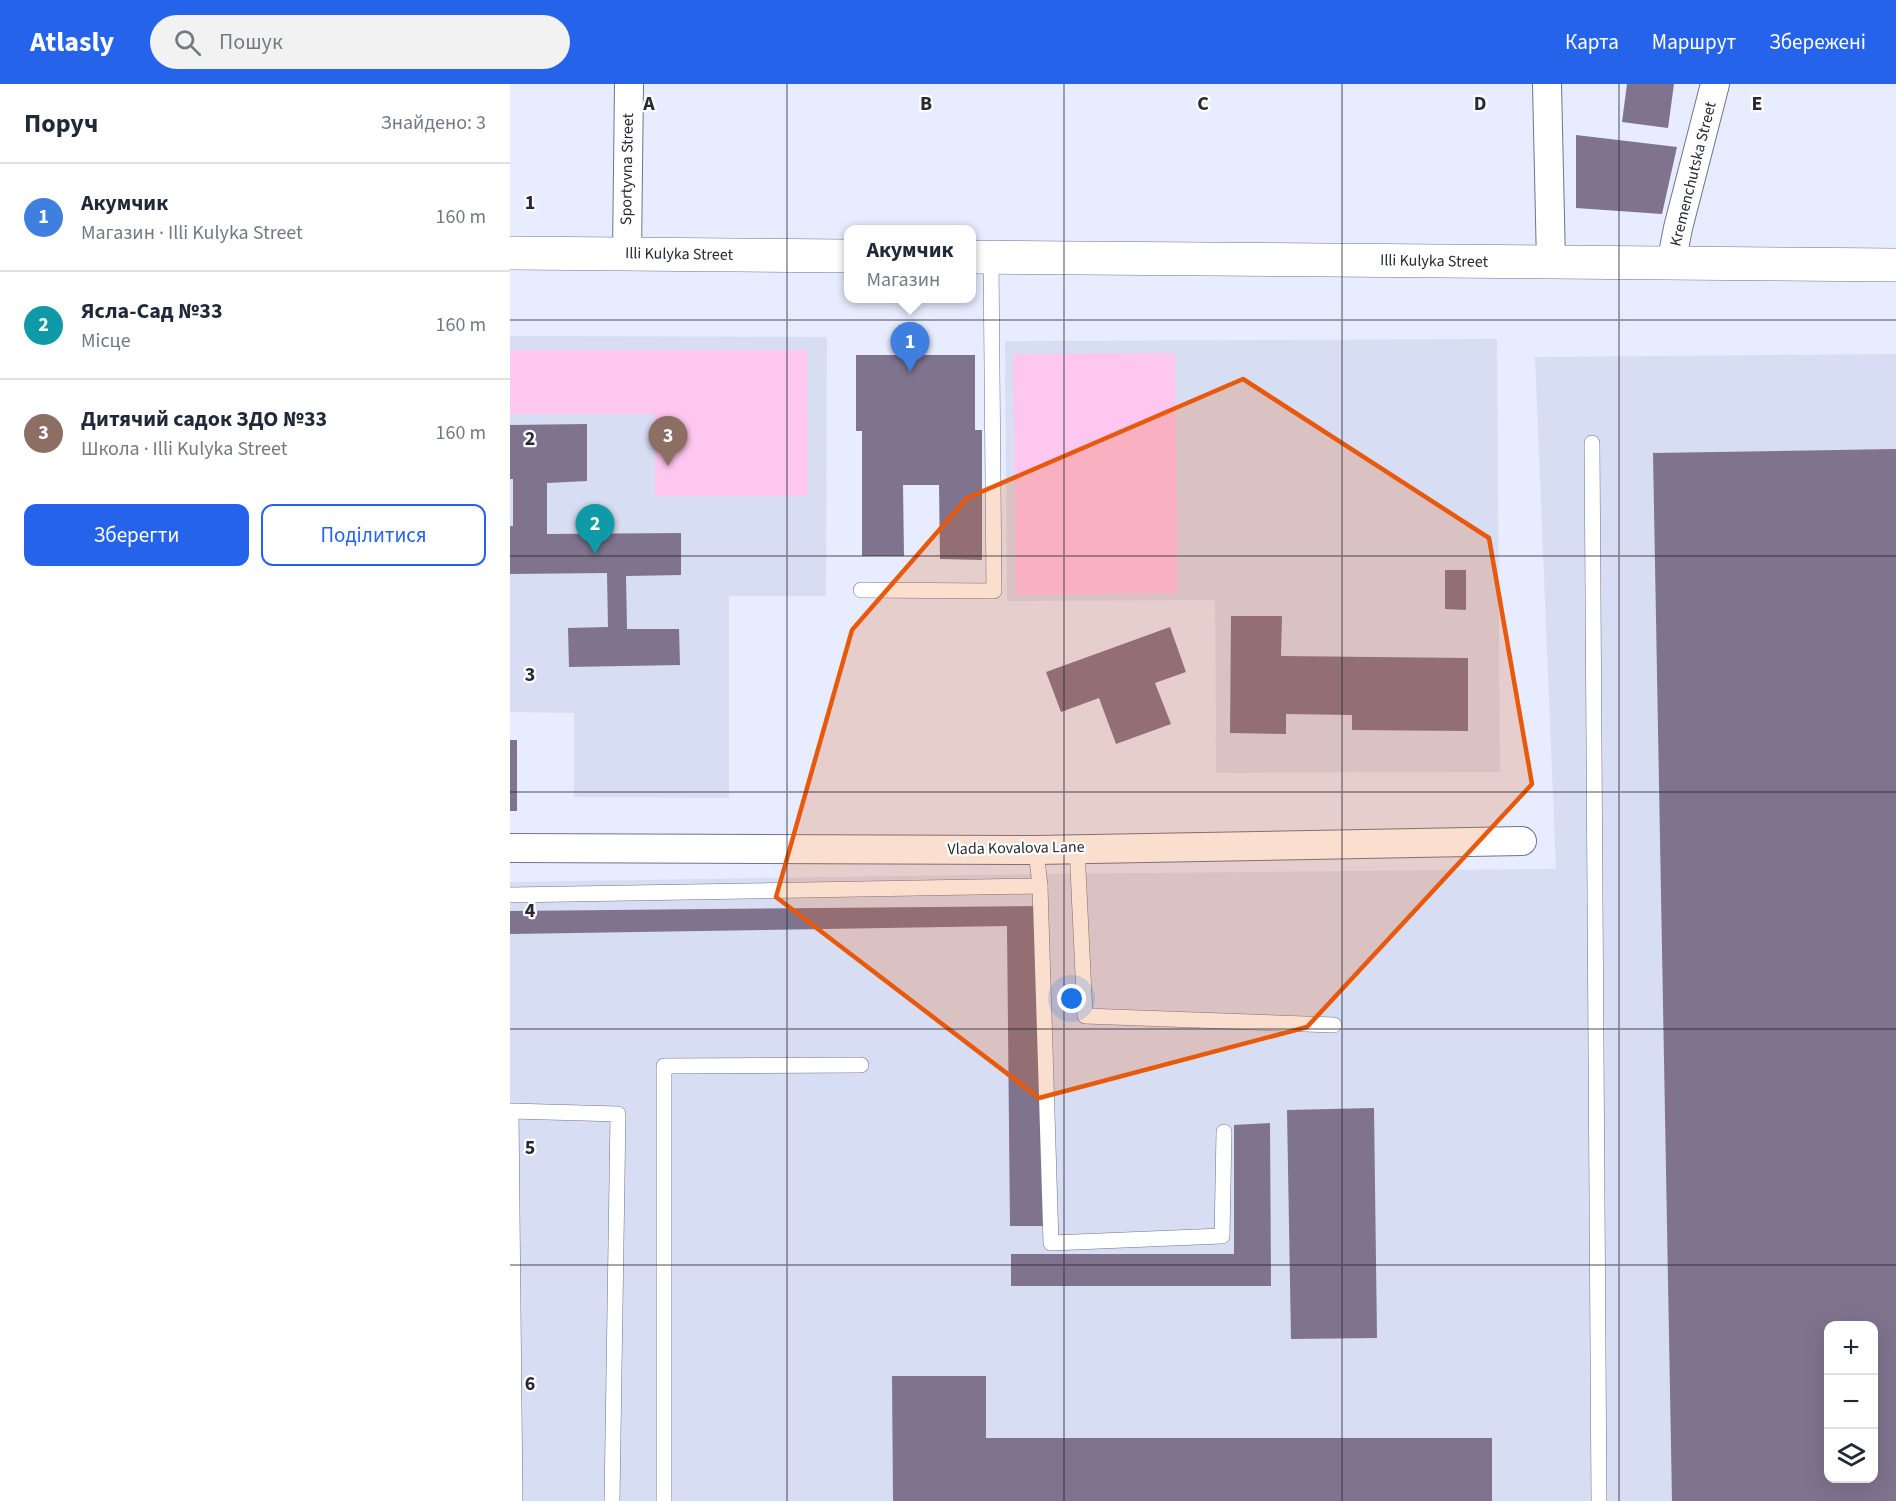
<!DOCTYPE html>
<html lang="uk">
<meta charset="utf-8">
<style>
body{margin:0;font-family:"Source Sans 3",sans-serif;background:#f2f2f3;color:#1f2937}
.controls{position:absolute;right:18px;bottom:18px;display:grid;overflow:hidden;border-radius:12px;box-shadow:0 6px 24px #0002}
.controls button{width:54px;height:54px;display:grid;place-items:center;padding:0;border:0;border-bottom:2px solid #e0e1e3;background:#fff;color:#1f2937;font:30px sans-serif}
.you{position:absolute;left:562px;top:915px;width:21px;height:21px;margin:-15px;border:4px solid #fff;border-radius:50%;background:#1a73e8;box-shadow:0 0 0 9px #1a73e833}
.badge{display:grid;place-items:center;width:39px;height:39px;border-radius:50%;background:#2563eb;color:#fff;font-size:20px;font-weight:700}
.pin{position:absolute;translate:-50% -50px;filter:drop-shadow(0 2px 3px #0008)}
.pin::after{content:'';position:absolute;top:32px;width:21px;height:18px;background:inherit;clip-path:polygon(0 0,100% 0,50% 100%)}
.popup{position:absolute;left:334px;top:141px;width:132px;height:78px;box-sizing:border-box;display:grid;place-content:center;border-radius:12px;background:#fff;filter:drop-shadow(0 2px 4px #0005);font-size:20px;white-space:nowrap;color:#747a83}
.popup b{font-size:22px;color:#1f2937}
.popup::after{content:'';position:absolute;left:50%;top:100%;margin-left:-12px;border:12px solid transparent;border-top-color:#fff}
.list{margin:0;padding:0;list-style:none}
h2{display:flex;justify-content:space-between;align-items:center;height:78px;margin:0;padding:0 24px;font-size:26px}
h2 small{font-size:20px;font-weight:400;color:#747a83}
.list li{display:grid;grid-template-columns:39px 1fr auto;gap:18px;align-items:center;box-sizing:border-box;height:108px;padding:0 24px;border-top:2px solid #e0e1e3}
.list b{display:block;font-size:22px;white-space:nowrap}
.list p{margin:0;font-size:20px;white-space:nowrap;color:#747a83}
.list em{font-size:20px;font-style:normal;color:#747a83}
.actions{display:flex;gap:12px;padding:18px 24px}
.actions a{flex:1;padding:14px 0;border:2px solid #2563eb;border-radius:12px;text-align:center;font-size:21px;color:#2563eb}
.actions .main{background:#2563eb;color:#fff}
.icon{flex:none;width:33px;height:33px;fill:none;stroke:currentColor;stroke-width:2;stroke-linecap:round;stroke-linejoin:round}
.map{position:relative;flex:none;width:1386px;height:1417px;overflow:hidden}
header{display:flex;align-items:center;gap:36px;box-sizing:border-box;height:84px;padding:0 30px;background:#2563eb;color:#fff}
header strong{font-size:28px}
nav{display:flex;gap:33px;margin-inline-start:auto;font-size:21px}
.search{width:420px;height:54px;background:#f2f2f3;display:flex;align-items:center;gap:15px;box-sizing:border-box;padding:0 21px;border-radius:33px;color:#747a83;font-size:22px}
main{display:flex}
aside{flex:1;background:#fff}
.map>svg:first-child{display:block}
</style>
<header>
<strong>Atlasly</strong>
<div class="search"><svg class="icon" aria-label="search" viewBox="0 0 24 24"><circle cx="10" cy="10" r="6"/><path d="M15 15l6 6"/></svg>Пошук</div>
<nav><a>Карта</a><a>Маршрут</a><a>Збережені</a></nav>
</header>
<main>
<aside>
<h2>Поруч<small>Знайдено: 3</small></h2>
<ul class="list">
<li><span class="badge" style="background:#3f7fe0">1</span><div><b>Акумчик</b><p>Магазин · Illi Kulyka Street</p></div><em>160 m</em></li>
<li><span class="badge" style="background:#0f9aa8">2</span><div><b>Ясла-Сад №33</b><p>Місце</p></div><em>160 m</em></li>
<li><span class="badge" style="background:#8d6e63">3</span><div><b>Дитячий садок ЗДО №33</b><p>Школа · Illi Kulyka Street</p></div><em>160 m</em></li>
</ul>
<div class="actions"><a class="main">Зберегти</a><a>Поділитися</a></div>
</aside>
<div class="map">
<svg width="1386" height="1417" viewBox="0 0 1386 1417">
<rect width="100%" height="100%" fill="#e7ecfe"/>
<!-- built -->
<g fill="#d7ddf2" fill-rule="evenodd">
<polygon points="0,252 317,253 316,512 219,512 219,714 64,713 64,629 0,628"/>
<polygon points="987,255 990,688 706,689 705,516 497,517 495,257"/>
<path d="M 1386,270 L 1386,1417 L 0,1417 L 0,798 L 519,790 L 1046,785 L 1025,273 ZM 1318,1242 L 1364,1242 L 1364,1394 L 1318,1394 Z"/>
</g>
<!-- green -->
<g fill="#fec7ef">
<polygon points="0,266 297,266 298,412 145,412 145,330 0,330"/>
<polygon points="665,269 668,509 506,511 503,270"/>
</g>
<!-- building -->
<g fill="#7f738d" fill-rule="evenodd">
<polygon points="1117,0 1164,0 1158,44 1112,38"/>
<polygon points="1066,51 1167,63 1152,130 1066,124"/>
<polygon points="346,271 465,271 465,346 472,346 472,476 430,475 429,401 393,401 394,472 352,472 352,347 346,347"/>
<polygon points="77,340 77,397 37,399 37,450 171,449 171,491 116,492 117,545 169,545 170,581 59,583 58,544 98,543 97,489 0,490 0,442 3,442 3,395 0,395 0,341"/>
<path d="M 1386,365 L 1386,1417 L 1162,1417 L 1143,369 ZM 1318,1242 L 1364,1242 L 1364,1394 L 1318,1394 Z"/>
<polygon points="935,486 956,486 956,526 935,525"/>
<polygon points="721,532 772,532 771,572 958,574 958,647 842,646 842,631 776,630 776,650 720,649"/>
<polygon points="660,543 676,588 645,599 661,640 606,660 589,614 551,628 536,588"/>
<rect x="0" y="656" width="7" height="71"/>
<polygon points="527,822 535,1142 500,1142 497,842 0,850 0,827"/>
<polygon points="864,1024 867,1254 781,1255 777,1026"/>
<polygon points="760,1039 761,1202 501,1202 501,1170 724,1170 724,1041"/>
<polygon points="382,1292 476,1292 476,1354 982,1354 982,1417 383,1417"/>
</g>
<g fill="none" stroke-linecap="round" stroke-linejoin="round">
<defs>
<g id="service">
<polyline points="1082,359 1089,1417"/>
<polyline points="351,506 484,507 481,173"/>
<polyline points="567,764 575,932 824,941"/>
<polyline points="530,802 541,1159 712,1152 714,1048"/>
<polyline points="0,811 530,802 526,766"/>
<polyline points="5,1417 1,1027 108,1030 102,1417"/>
<polyline points="154,1417 154,982 351,981"/>
</g>
<g id="minor">
<polyline points="1037,0 1041,179"/>
<polyline points="117,170 119,0"/>
<polyline points="1161,180 1168,144 1205,0"/>
<polyline points="0,764 526,766 1012,757"/>
</g>
<g id="tertiary">
<polyline points="0,169 338,172"/>
<polyline points="462,173 1386,181"/>
</g>
</defs>
<!-- service casing -->
<use href="#service" stroke="#6d748e" stroke-width="16"/>
<!-- minor casing -->
<use href="#minor" stroke="#6d748e" stroke-width="30"/>
<!-- tertiary casing -->
<use href="#tertiary" stroke="#6d748e" stroke-width="34"/>
<!-- service -->
<use href="#service" stroke="#fff" stroke-width="15"/>
<!-- minor -->
<use href="#minor" stroke="#fff" stroke-width="28"/>
<!-- tertiary -->
<use href="#tertiary" stroke="#fff" stroke-width="33"/>
</g>
<!-- marked area -->
<path fill="#e8590c" fill-opacity="0.2" stroke="#e8590c" stroke-width="4.5" stroke-linejoin="round" d="M 733,295 L 979,454 L 1022,700 L 797,943 L 529,1014 L 266,813 L 342,546 L 457,414 Z"/>
<!-- grid -->
<path fill="none" stroke="#272934" stroke-width="1.5" stroke-opacity="0.55" d="M 277,0 L 277,1417M 554,0 L 554,1417M 832,0 L 832,1417M 1109,0 L 1109,1417M 0,236 L 1386,236M 0,472 L 1386,472M 0,708 L 1386,708M 0,945 L 1386,945M 0,1181 L 1386,1181"/>
<g text-anchor="middle" dominant-baseline="central" stroke-width="4.5" stroke-linejoin="round" paint-order="stroke">
<!-- street labels -->
<g font-size="16" fill="#272934" stroke="#fff">
<text transform="translate(117 85) rotate(-89)">Sportyvna Street</text>
<text transform="translate(1183 90) rotate(-76)">Kremenchutska Street</text>
<text transform="translate(169 170) rotate(1)">Illi Kulyka Street</text>
<text transform="translate(924 177) rotate(1)">Illi Kulyka Street</text>
<text transform="translate(506 764) rotate(-1)">Vlada Kovalova Lane</text>
</g>
</g>
<g font-size="20" text-anchor="middle" font-weight="bold" fill="#272934" stroke="#fff" stroke-width="4.5" stroke-linejoin="round" paint-order="stroke">
<text x="139" y="26">A</text>
<text x="416" y="26">B</text>
<text x="693" y="26">C</text>
<text x="970" y="26">D</text>
<text x="1247" y="26">E</text>
<text x="20" y="125">1</text>
<text x="20" y="361">2</text>
<text x="20" y="597">3</text>
<text x="20" y="833">4</text>
<text x="20" y="1070">5</text>
<text x="20" y="1306">6</text>
</g>
</svg>
<div class="controls">
<button>+</button>
<button>−</button>
<button><svg class="icon" aria-label="layers" viewBox="0 0 24 24"><path d="M12 4l9 5-9 5-9-5zM3 14l9 5 9-5"/></svg></button>
</div>
<div class="you"></div>
<div class="pin badge" style="left:400px;top:288px;background:#3f7fe0">1</div>
<div class="popup"><b>Акумчик</b>Магазин</div>
<div class="pin badge" style="left:85px;top:470px;background:#0f9aa8">2</div>
<div class="pin badge" style="left:158px;top:382px;background:#8d6e63">3</div>
</div>
</main>
